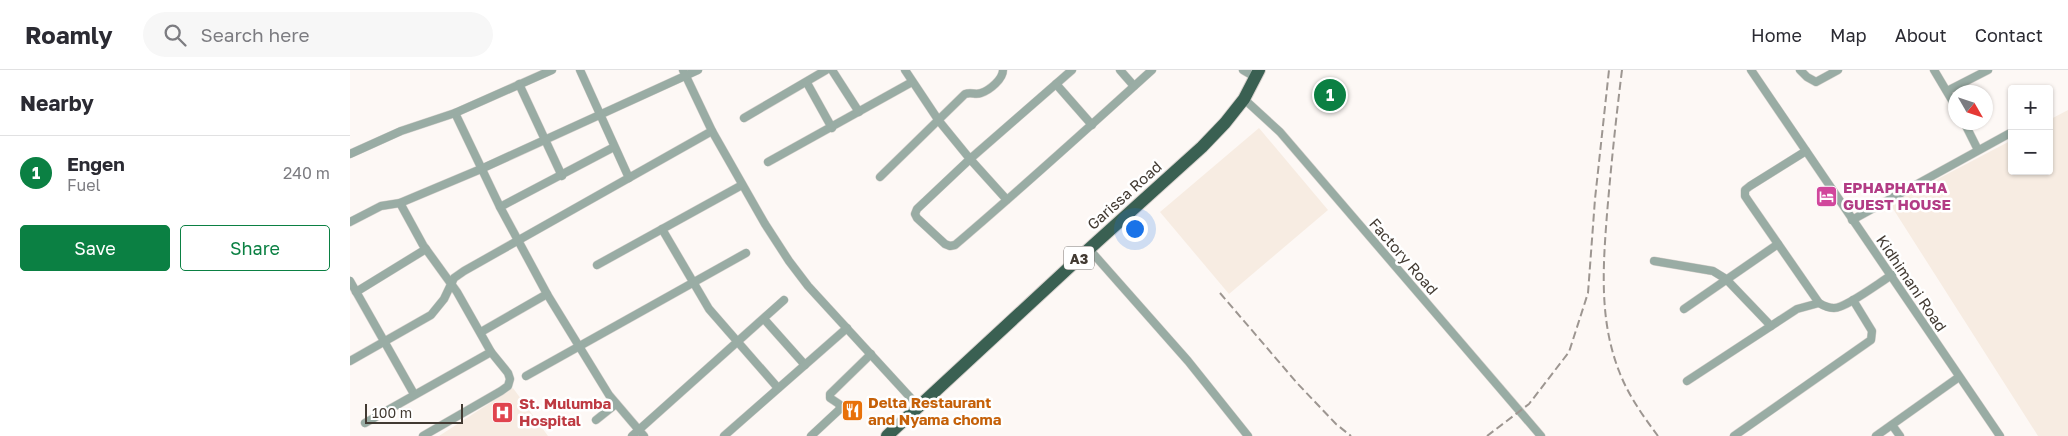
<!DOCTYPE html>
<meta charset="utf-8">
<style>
body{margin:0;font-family:"Golos Text",sans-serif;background:#f7f7f7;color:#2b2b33}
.controls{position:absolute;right:15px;top:15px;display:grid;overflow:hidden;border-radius:5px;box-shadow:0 1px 4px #0004}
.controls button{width:45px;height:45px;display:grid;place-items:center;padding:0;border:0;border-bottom:1px solid #e1e1e2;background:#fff;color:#2b2b33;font:25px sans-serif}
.compass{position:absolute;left:1598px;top:15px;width:45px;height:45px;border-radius:50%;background:#fff;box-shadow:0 1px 4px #0004;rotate:129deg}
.scale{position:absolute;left:15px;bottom:12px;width:98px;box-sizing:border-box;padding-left:5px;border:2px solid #423a32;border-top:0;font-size:14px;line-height:18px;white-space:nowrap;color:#423a32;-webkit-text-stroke:4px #fff;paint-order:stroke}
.you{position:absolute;left:784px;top:158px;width:18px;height:18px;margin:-12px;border:4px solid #fff;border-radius:50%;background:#1a73e8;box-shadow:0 0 0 8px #1a73e833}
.badge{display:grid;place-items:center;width:32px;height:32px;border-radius:50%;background:#0b8043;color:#fff;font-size:16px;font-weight:700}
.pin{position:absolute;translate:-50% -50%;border:2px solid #fff;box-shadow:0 1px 5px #0006}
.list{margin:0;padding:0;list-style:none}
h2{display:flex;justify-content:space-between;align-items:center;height:65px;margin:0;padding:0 20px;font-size:21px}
h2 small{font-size:16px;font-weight:400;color:#7c7c81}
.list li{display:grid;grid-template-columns:32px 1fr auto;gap:15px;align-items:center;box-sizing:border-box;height:75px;padding:0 20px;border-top:1px solid #e1e1e2}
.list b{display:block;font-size:19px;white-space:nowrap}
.list p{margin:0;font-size:16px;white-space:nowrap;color:#7c7c81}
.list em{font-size:16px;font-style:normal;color:#7c7c81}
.actions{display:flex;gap:10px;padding:15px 20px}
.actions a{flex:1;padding:11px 0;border:1px solid #0b8043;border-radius:5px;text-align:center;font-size:18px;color:#0b8043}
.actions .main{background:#0b8043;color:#fff}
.icon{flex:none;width:28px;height:28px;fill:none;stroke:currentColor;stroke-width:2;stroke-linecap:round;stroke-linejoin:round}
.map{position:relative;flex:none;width:1718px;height:366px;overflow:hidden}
header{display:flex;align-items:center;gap:30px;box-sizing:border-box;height:70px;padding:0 25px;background:#fff;border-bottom:1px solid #e1e1e2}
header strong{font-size:24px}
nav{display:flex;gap:28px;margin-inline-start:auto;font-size:18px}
.search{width:350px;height:45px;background:#f7f7f7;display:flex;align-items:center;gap:12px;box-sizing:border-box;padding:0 18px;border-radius:28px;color:#7c7c81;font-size:19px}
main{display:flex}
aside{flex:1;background:#fff}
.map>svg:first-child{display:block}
</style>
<header>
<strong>Roamly</strong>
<div class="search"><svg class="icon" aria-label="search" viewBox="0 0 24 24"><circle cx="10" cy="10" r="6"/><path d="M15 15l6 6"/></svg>Search here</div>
<nav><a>Home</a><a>Map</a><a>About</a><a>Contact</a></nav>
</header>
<main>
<aside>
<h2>Nearby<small></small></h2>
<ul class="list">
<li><span class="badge">1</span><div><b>Engen</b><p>Fuel</p></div><em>240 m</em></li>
</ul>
<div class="actions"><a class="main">Save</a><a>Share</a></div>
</aside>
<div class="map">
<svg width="1718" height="366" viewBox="0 0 1718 366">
<rect width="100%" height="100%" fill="#fdf8f5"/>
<!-- built -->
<g fill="#f7ece2">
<polygon points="1718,40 1718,366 1688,366 1540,134 1662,70 1662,101 1699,101 1699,50"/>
<polygon points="909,58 978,140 879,224 810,142"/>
<polygon points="163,318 198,366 89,366"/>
</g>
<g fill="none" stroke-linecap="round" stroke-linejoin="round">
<defs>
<g id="minor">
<polyline points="230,0 279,108"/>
<polyline points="333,0 362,61 415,154 439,191 458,216 569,337"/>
<polyline points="482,0 509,42"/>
<polyline points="555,0 589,51 620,89 722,0"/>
<polyline points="770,0 784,16"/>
<polyline points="893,0 905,7"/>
<polyline points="1401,0 1650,366"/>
<polyline points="1450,0 1457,7 1466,12 1488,0"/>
<polyline points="1584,0 1606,37"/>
<polyline points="457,13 482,58"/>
<polyline points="169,14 212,106"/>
<polyline points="706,14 742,55"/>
<polyline points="1597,21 1638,0"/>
<polyline points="894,29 930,62 1191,366"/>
<polyline points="105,43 150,137 197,224"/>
<polyline points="394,48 476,0"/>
<polyline points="1614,52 1628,80"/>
<path d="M 1456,81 L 1400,116 L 1395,120 L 1395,126 L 1399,132 L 1469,233 C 1474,236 1478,238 1484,238 C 1496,238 1530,212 1542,205"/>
<polyline points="0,84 51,61 105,43 202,0"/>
<polyline points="418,92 562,12"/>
<path d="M 530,107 L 615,24 C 621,22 626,25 631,23 C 640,20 653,9 653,0"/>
<path d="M 657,130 L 620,89 L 567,139 L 565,144 L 567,148 L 595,174 L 600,176 L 605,175 C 672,118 737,59 802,0"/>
<polyline points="50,133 73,175 107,222 141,282 158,303 160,309 158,316 151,321 73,366"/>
<polyline points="150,137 264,77"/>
<polyline points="1502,150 1662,62"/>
<polyline points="0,152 31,136 50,133 131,99 348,0"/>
<polyline points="312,159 359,239 428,318"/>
<polyline points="739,179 838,291 898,366"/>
<polyline points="1304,191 1363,201 1376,209 1421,256"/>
<polyline points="247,195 392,115"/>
<polyline points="0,211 64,324"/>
<polyline points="6,222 76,179"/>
<polyline points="1334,239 1428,174"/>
<polyline points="414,249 455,295"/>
<polyline points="131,262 197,224 259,325 294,366"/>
<polyline points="0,291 81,245 94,229 104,208 114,201 362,61"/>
<polyline points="176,306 396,183"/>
<polyline points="1337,311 1447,239 1469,233"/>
<polyline points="246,350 266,334"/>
<polyline points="15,353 141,282"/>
<polyline points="1542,355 1550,366"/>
<polyline points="282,366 434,230"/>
<polyline points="374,366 497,258"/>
<polyline points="461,366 490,339 489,334 480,328 480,324 521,284"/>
<polyline points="1384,366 1521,270 1522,261 1503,230"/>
<polyline points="1526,366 1609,307"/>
</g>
<polyline id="trunk" points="537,366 739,179 852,77 875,53 894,29 909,0"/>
</defs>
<!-- minor casing -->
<use href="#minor" stroke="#d8d2ce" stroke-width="9"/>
<!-- trunk casing -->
<use href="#trunk" stroke="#d8d2ce" stroke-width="14"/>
<!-- minor -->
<use href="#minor" stroke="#99aca4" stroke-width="8"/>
<!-- trunk -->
<use href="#trunk" stroke="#3a6052" stroke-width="12"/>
<!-- rail -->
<g stroke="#9d9691" stroke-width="2" stroke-dasharray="8 4" stroke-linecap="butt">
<path d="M 1272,0 C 1266,48 1261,96 1257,144 C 1253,196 1249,250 1269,301 C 1278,325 1293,346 1308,366"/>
<polyline points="870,223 947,313 986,354 1001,366"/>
<polyline points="1137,366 1179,334 1219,282 1238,223 1245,129 1259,0"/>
</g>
</g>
<!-- icons -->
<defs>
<symbol id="hotel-square" viewBox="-11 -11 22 22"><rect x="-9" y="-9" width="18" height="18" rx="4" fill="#d1479c" stroke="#fff"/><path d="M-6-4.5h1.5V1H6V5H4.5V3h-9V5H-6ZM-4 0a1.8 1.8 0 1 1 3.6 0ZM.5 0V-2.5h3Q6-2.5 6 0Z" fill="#fff"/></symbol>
<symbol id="restaurant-square" viewBox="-11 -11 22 22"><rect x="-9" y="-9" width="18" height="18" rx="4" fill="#e8710a" stroke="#fff"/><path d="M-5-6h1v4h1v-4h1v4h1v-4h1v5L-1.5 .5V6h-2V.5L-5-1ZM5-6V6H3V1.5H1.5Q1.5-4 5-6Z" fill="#fff"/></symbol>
<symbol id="hospital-square" viewBox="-11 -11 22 22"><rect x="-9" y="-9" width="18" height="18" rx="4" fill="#e0444e" stroke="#fff"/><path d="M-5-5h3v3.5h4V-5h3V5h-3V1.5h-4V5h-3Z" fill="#fff"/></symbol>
</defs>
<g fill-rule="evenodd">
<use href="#hotel-square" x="1464" y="114" width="25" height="25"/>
<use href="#restaurant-square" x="490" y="328" width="25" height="25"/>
<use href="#hospital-square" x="140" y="330" width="25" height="25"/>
</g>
<g text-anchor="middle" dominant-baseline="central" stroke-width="5" stroke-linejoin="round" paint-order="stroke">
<!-- shield labels -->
<rect fill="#fff" stroke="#7b7570" stroke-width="1" x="714" y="176.5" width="30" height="23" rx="4"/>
<g font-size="14" font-weight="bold" fill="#423a32">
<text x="729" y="188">A3</text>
</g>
<!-- hotel labels -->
<g font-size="15" font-weight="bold" fill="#b23c85" stroke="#fff" text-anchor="start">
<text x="1493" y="117">EPHAPHATHA<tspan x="1493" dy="17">GUEST HOUSE</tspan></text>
</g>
<!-- street labels -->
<g font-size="15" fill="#423a32" stroke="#fff">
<text transform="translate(774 125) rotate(-42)">Garissa Road</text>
<text transform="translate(1054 186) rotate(49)">Factory Road</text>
<text transform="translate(1562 213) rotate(56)">Kidhimani Road</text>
</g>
<!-- food labels -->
<g font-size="15" font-weight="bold" fill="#c56008" stroke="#fff" text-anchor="start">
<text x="518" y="332">Delta Restaurant<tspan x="518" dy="17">and Nyama choma</tspan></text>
</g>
<!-- health labels -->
<g font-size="15" font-weight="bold" fill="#be3a42" stroke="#fff" text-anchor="start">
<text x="169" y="333">St. Mulumba<tspan x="169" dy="17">Hospital</tspan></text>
</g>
</g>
</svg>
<div class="controls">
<button>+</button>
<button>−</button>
</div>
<svg class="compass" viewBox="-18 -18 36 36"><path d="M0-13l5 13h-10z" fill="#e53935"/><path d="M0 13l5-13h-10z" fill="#7c7c81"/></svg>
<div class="scale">100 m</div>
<div class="you"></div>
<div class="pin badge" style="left:980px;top:25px">1</div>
</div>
</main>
